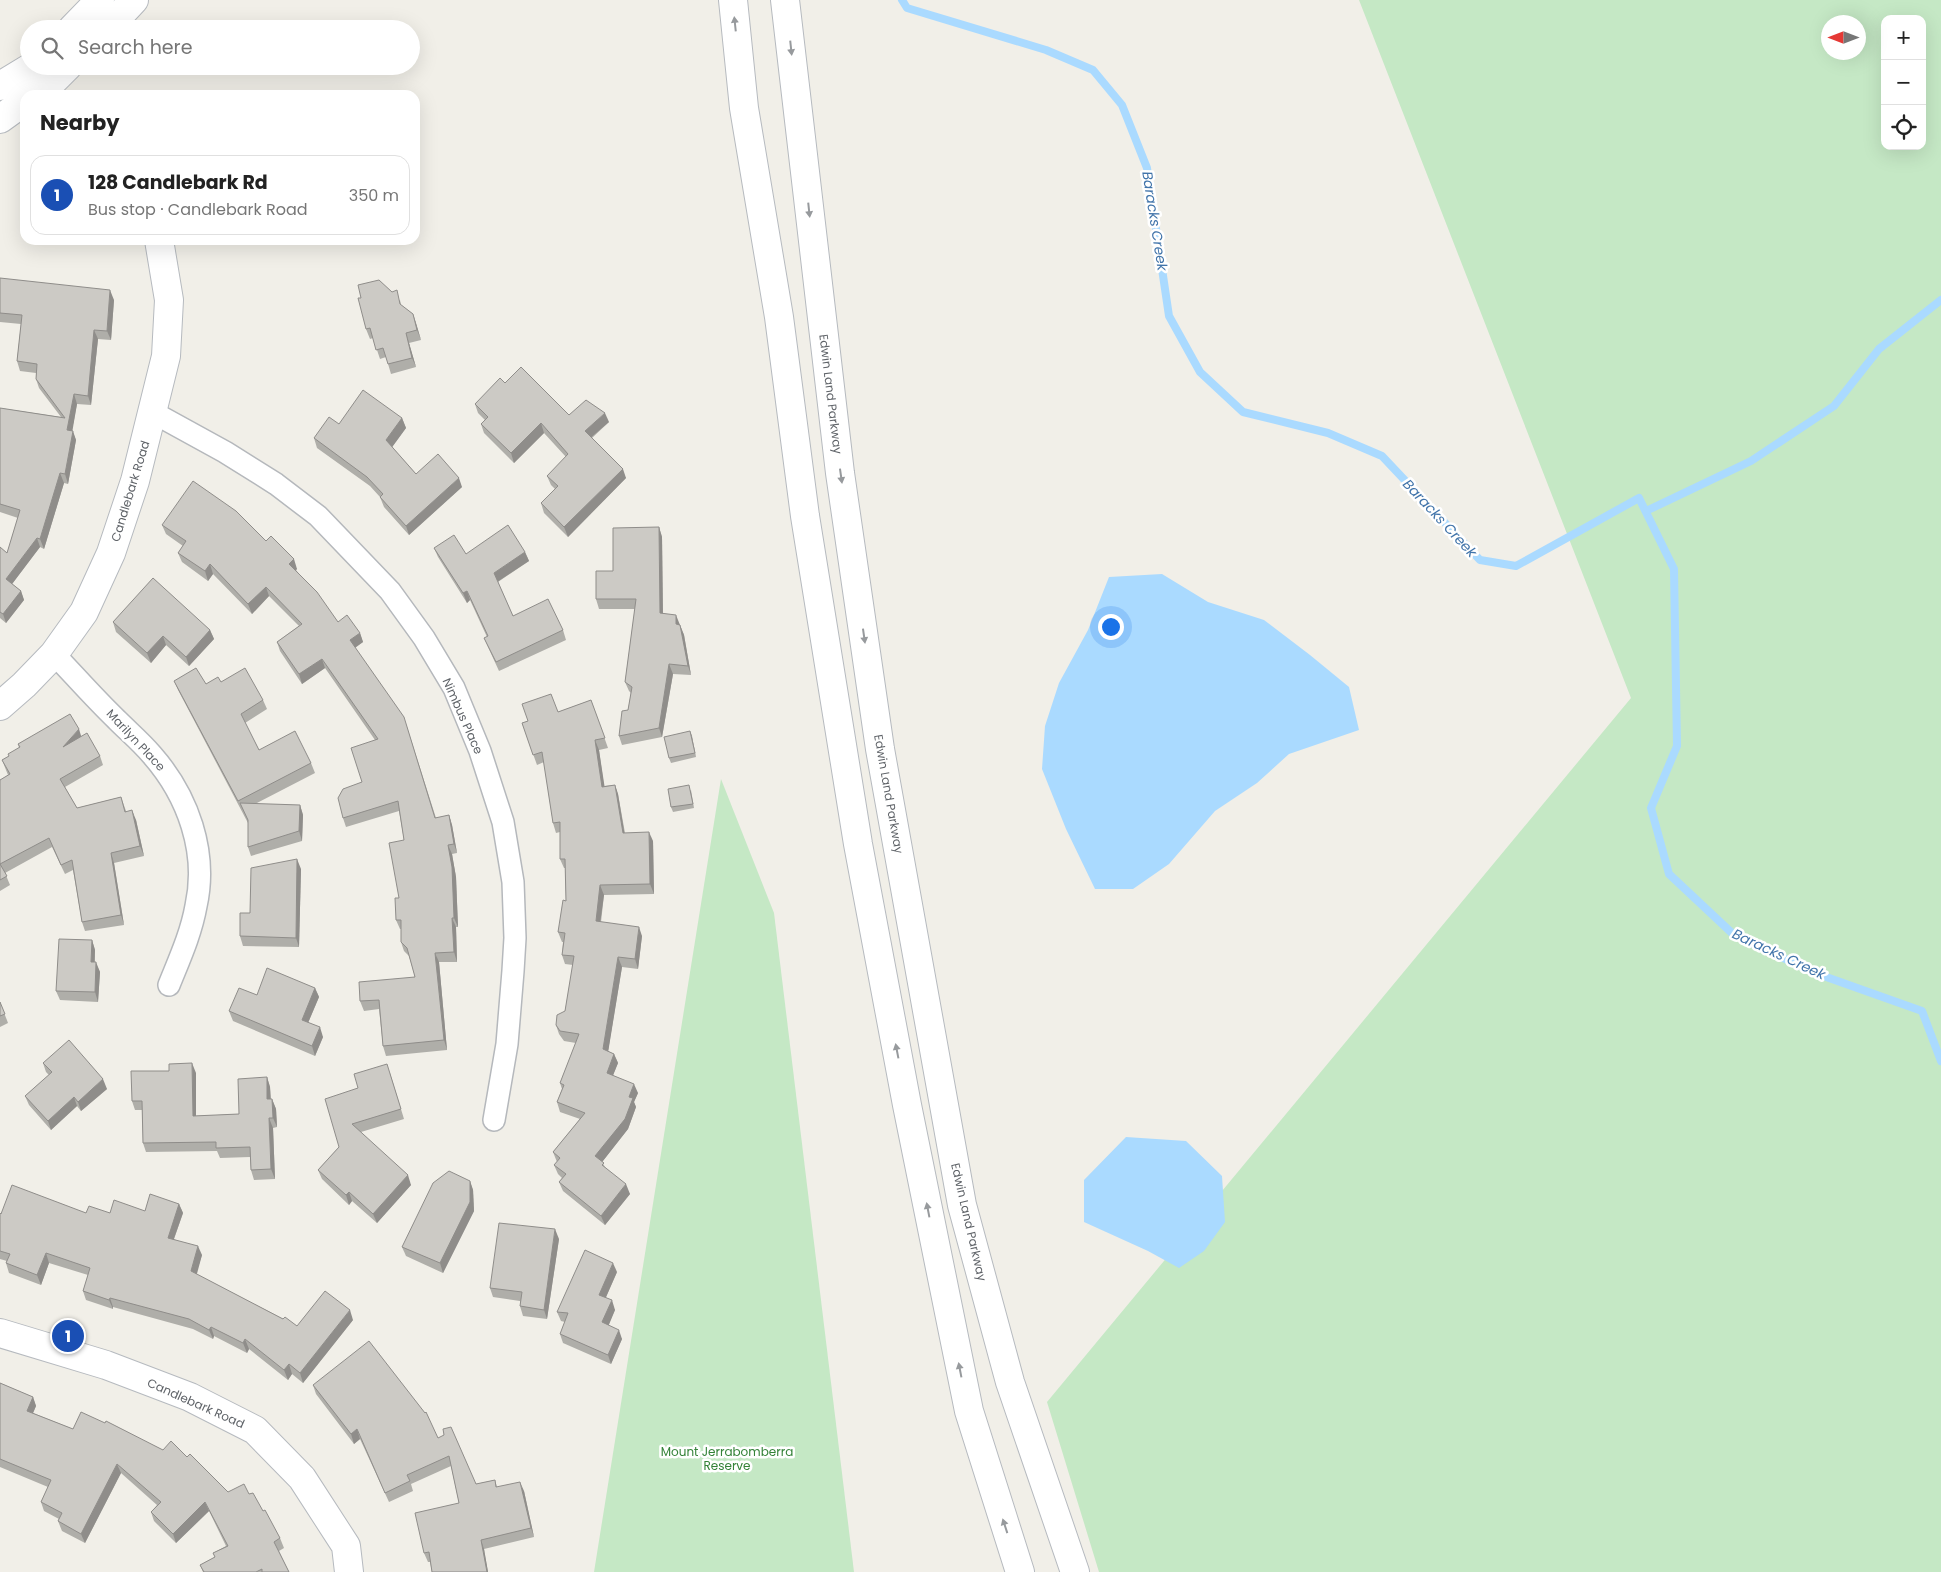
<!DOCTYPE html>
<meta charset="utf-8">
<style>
body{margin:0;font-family:Poppins,sans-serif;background:#f2f2f2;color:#222}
.controls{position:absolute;right:15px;top:15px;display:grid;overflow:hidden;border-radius:10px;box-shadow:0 5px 20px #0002}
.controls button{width:45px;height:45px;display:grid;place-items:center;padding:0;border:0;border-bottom:1px solid #e0e0e0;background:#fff;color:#222;font:25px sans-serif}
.compass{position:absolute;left:1821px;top:15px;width:45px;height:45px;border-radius:50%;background:#fff;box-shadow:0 5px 20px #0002;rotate:270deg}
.you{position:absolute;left:1110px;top:626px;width:18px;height:18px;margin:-12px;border:4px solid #fff;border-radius:50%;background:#1a73e8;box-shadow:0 0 0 8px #1a73e833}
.badge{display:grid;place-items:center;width:32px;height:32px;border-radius:50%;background:#ea4335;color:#fff;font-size:16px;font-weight:700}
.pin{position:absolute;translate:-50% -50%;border:2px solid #fff;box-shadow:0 1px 5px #0006}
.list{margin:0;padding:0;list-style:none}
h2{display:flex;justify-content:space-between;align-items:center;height:65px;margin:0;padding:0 20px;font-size:21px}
h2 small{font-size:16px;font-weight:400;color:#767676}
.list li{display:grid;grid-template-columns:32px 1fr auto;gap:15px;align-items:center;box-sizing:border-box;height:80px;margin:0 10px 10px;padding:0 10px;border:1px solid #e0e0e0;border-radius:15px}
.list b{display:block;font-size:19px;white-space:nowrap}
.list p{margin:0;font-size:16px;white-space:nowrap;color:#767676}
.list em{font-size:16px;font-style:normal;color:#767676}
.icon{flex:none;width:28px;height:28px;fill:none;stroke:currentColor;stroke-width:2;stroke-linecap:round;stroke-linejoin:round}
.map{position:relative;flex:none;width:1941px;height:1572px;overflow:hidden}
.search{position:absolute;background:#fff;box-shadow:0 5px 20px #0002;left:20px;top:20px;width:400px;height:55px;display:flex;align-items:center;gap:12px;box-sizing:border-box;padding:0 18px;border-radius:28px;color:#767676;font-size:19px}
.panel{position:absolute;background:#fff;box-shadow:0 5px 20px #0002;left:20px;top:90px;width:400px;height:155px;border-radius:15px}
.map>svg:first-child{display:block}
</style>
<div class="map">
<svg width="1941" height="1572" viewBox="0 0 1941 1572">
<rect width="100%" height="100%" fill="#f1efe8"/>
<!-- green -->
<g fill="#c5e8c5" fill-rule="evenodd">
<path d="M 1359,0 L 1941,0 L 1941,1572 L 1099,1572 L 1047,1402 L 1631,698 ZM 1885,19 L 1922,19 L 1922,146 L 1885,146 ZM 1828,22 L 1858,22 L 1858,52 L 1828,52 Z"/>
<polygon points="721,779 774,913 854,1572 594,1572"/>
</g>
<!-- water -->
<g fill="#aadaff">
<polygon points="1162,574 1208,602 1264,620 1310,655 1349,687 1359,730 1289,754 1257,783 1215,811 1169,864 1133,889 1095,889 1066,829 1042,769 1045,726 1059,683 1088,630 1109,577"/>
<polygon points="1126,1137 1186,1141 1222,1176 1225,1222 1204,1251 1179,1268 1148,1251 1084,1222 1084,1180"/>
</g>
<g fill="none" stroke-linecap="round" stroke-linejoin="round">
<!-- stream -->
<g stroke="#aadaff" stroke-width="8">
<polyline points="902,0 907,8 1046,50 1093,70 1122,105 1147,168 1169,316 1200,372 1243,412 1328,433 1382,456 1480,560 1516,566 1639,498 1674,569 1677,746 1651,808 1669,874 1734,935 1815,973 1922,1011 1941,1061"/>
<polyline points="1646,511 1751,461 1834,406 1879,349 1941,300"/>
</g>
<defs>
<g id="street">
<polyline points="154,413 225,452 276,484 318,516 390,591 424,638 454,688 480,751 503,822 513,882 515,938 513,971 507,1044 494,1120"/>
<path d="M 54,654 C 75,676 95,699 117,720 C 129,732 141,742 152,755 C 188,796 208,852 196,906 C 191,934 179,960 169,985"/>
</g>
<g id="secondary">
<polyline points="733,0 744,108 779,317 805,516 858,844 907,1105 969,1411 1020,1572"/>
<polyline points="785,0 840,473 880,749 962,1205 1010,1382 1075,1572"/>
<polyline points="72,29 100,0"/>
<polyline points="107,29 134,0"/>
<polyline points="0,86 33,66"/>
<polyline points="34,95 53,81 68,66"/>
<polyline points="0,119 25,101"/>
<polyline points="0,706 24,685 54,654 84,612 111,553 135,481 166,356 169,300 159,240"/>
<polyline points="0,1333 106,1365 190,1397 255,1430 302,1478 346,1546 349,1572"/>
</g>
</defs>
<!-- street casing -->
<use href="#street" stroke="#b5b8bc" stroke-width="24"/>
<!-- secondary casing -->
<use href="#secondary" stroke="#b6babf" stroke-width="30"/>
<!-- street -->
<use href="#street" stroke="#fff" stroke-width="21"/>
<!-- secondary -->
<use href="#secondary" stroke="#fff" stroke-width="28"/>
</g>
<!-- wall -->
<g fill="#afaea9">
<polygon points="0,278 114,300 111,340 98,339 91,405 77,404 72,430 76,440 68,484 64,483 44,549 40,547 12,584 21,591 24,600 6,623 0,618 0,547 7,553 18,518 0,512 0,408 61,417 39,388 36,379 36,373 20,371 17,361 21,324 0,322"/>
<polygon points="400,300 401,305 413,314 421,340 409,343 416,367 391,374 386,357 380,359 373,338 370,339 366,329"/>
<polygon points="505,383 569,415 609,422 592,438 626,478 568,537 544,513 541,503 555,489 551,485 547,476 566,457 544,433 514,463 484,433 481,424 485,420 478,413 475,404"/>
<polygon points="402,418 406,428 392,447 416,474 462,487 409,535 384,507 380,497 370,486 317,448 314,438 339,424"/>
<polygon points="162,525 266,541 297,569 296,570 338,622 360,633 363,642 355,648 407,727 436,818 449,815 452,825 457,853 452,854 456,877 458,927 456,927 457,962 439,962 447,1050 386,1056 383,1046 379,1009 364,1011 360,1001 415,977 409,956 404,951 401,942 401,929 400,929 396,920 399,898 404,840 399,811 346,827 343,818 362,782 375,740 325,668 302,684 280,651 277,642 299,626 269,596 252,614 213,574 208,581 182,562 178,553 183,546 166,534"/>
<polygon points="659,527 662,537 663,613 680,625 684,635 691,675 673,674 662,737 622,745 619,736 628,710 631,693 629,691 625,682 635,609 599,609 596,599 613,571"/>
<polygon points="434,548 466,554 525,552 529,561 498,582 513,616 563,630 566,640 499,671 488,647 484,638 487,637 470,600 467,603 438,557"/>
<polygon points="113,622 210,630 214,639 189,666 166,645 151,663 116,632"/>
<polygon points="174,681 206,684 221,682 263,700 267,709 245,723 259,750 311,763 315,773 255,804 300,805 303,815 302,841 251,856 248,847 248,823 178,690"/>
<polygon points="591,700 608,748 599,750 604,786 615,785 618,794 625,833 653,841 654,894 604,895 601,922 642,936 638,969 622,967 608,1051 614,1054 618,1063 613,1075 638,1093 634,1102 636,1107 628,1129 602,1162 605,1167 630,1194 605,1225 563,1191 559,1182 562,1178 558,1174 554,1165 557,1162 553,1152 580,1119 560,1112 557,1102 562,1089 560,1083 576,1043 564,1041 559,1034 556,1025 565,1011 573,965 565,964 562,955 563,942 562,942 558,932 566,901 565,868 564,868 560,859 560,832 556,833 553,823 544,762 537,765 522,723 558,712"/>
<polygon points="690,731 696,757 671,763 669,758"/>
<polygon points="81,736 100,756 103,765 65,787 77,808 121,797 126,811 136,820 144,856 114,863 124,925 85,931 82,922 73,870 65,874 52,847 5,873 10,885 0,891 0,780 8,775 2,760 9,756 19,748 18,744"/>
<polygon points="691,790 694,808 673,812 671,807"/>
<polygon points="301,869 299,947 243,946 240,936 250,913"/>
<polygon points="92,940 95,950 95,962 100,972 98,1002 60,1000 56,991"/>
<polygon points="315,988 319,997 308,1023 323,1037 315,1056 233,1021 229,1011 257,995"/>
<polygon points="0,1002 8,1023 0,1027"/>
<polygon points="43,1063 107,1089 81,1111 77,1106 51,1130 29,1105 25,1096 49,1075 46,1072"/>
<polygon points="196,1073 196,1116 239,1114 267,1077 270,1087 271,1099 272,1099 276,1109 277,1127 273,1128 275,1179 254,1180 251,1170 250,1157 220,1158 217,1151 146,1152 143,1143 142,1110 135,1110 132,1101"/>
<polygon points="390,1073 404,1119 361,1132 411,1185 377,1223 352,1201 349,1205 322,1179 318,1170 339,1147 358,1088"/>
<polygon points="470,1181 473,1190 474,1211 443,1273 406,1256 402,1247"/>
<polygon points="179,1204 183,1213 174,1239 202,1255 196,1274 297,1326 353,1320 303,1383 292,1374 288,1380 249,1349 247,1353 214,1336 213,1339 193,1329 113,1307 113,1309 86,1300 83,1291 88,1275 49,1263 41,1285 9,1273 6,1263 7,1261 0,1259 0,1213 110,1213 145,1211"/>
<polygon points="559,1239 547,1319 523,1316 520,1306 520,1301 493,1297 490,1288"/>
<polygon points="617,1272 606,1297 615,1310 608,1325 622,1339 611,1364 563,1343 560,1334 565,1322 561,1321 557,1312"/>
<polygon points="0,1383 33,1397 36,1406 33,1413 73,1429 105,1423 163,1450 187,1457 228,1492 249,1494 263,1511 280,1538 284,1548 279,1551 289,1572 203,1572 200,1565 215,1557 213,1553 226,1546 209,1511 176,1543 154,1521 151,1512 157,1505 121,1473 85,1543 62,1531 58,1521 59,1519 44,1511 41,1502 48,1487 0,1467"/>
<polygon points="313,1385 438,1438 476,1484 495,1480 497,1487 524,1491 534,1537 484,1549 488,1572 432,1572 430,1562 428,1562 424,1553 459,1503 451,1466 411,1484 413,1491 389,1502 360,1439 354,1444 316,1394"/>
</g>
<!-- shaded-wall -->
<g fill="#8f8d8a">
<polygon points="110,290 114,300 111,340 107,331"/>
<polygon points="413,314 416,323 421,340 417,330"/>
<polygon points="94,330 98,339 91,405 88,396"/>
<polygon points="406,333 409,343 416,367 412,358"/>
<polygon points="74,394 77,404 71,439 67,430"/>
<polygon points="605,413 609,422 588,440 585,431"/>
<polygon points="402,418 406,428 390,450 386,440"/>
<polygon points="541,423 544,433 514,463 511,453"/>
<polygon points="73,431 76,440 68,484 65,474"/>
<polygon points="623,469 626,478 568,537 564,527"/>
<polygon points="60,473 64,483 44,549 40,539"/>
<polygon points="459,478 462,487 409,535 406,526"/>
<polygon points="659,527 662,537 663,622 660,613"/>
<polygon points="37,538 40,547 9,588 6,579"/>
<polygon points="525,552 529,561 497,582 494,573"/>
<polygon points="294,559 297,569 293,573 289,564"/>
<polygon points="210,564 213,574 208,581 205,571"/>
<polygon points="266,587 269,596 252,614 248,604"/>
<polygon points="21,591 24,600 6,623 3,614"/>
<polygon points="467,591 470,600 467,603 463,593"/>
<polygon points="676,615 680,625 676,624"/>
<polygon points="680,625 684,635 691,675 688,666"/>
<polygon points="210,630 214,639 189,666 186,657"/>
<polygon points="360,633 363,642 353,649 350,640"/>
<polygon points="163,636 166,645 151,663 147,653"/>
<polygon points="322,659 325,668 302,684 299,674"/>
<polygon points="669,664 673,674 662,737 659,728"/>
<polygon points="79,729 82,739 63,747"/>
<polygon points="690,731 692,736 696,757 695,753"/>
<polygon points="595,740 599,750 606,796 602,787"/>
<polygon points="615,785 618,794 626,843 623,833"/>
<polygon points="300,805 303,815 302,841 299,831"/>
<polygon points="132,810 136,820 144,856 140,846"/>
<polygon points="449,815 452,825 457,853 454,844"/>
<polygon points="649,832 653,841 654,894 650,884"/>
<polygon points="448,845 452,854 456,877 458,927 454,918"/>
<polygon points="111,853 114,863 124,925 121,915"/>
<polygon points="297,859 301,869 299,947 296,938"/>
<polygon points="600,885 604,895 599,931 596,921"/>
<polygon points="452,918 456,927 457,962 454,952"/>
<polygon points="639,927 642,936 638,969 635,959"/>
<polygon points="92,940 95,950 94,972 91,962"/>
<polygon points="435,953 439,962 447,1050 444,1040"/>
<polygon points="618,957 622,967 607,1059 603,1049"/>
<polygon points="96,962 100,972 98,1002 95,992"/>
<polygon points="315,988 319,997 305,1030 302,1020"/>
<polygon points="320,1027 323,1037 315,1056 312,1046"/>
<polygon points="614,1054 618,1063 610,1083 607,1073"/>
<polygon points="192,1063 196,1073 196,1126 193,1116"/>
<polygon points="267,1077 270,1087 271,1109 267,1099"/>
<polygon points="103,1079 107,1089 81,1111 78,1102"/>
<polygon points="634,1084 638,1093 634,1102 636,1107 628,1129 599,1166 595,1156 629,1097"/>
<polygon points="74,1097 77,1106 51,1130 48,1121"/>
<polygon points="272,1099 276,1109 277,1127 273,1118"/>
<polygon points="269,1118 273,1128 275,1179 271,1169"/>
<polygon points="408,1175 411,1185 377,1223 373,1214"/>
<polygon points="470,1181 473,1190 474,1211 443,1273 440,1263"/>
<polygon points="626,1184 630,1194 605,1225 601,1216"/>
<polygon points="349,1192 352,1201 349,1205 346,1195"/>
<polygon points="179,1204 183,1213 171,1247 168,1238"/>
<polygon points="555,1229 559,1239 547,1319 544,1310"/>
<polygon points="198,1246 202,1255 195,1281 191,1271"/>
<polygon points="46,1253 49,1263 41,1285 37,1275"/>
<polygon points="613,1263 617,1272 603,1304 599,1295"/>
<polygon points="110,1298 113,1307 113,1309 109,1300"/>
<polygon points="612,1300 615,1310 606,1332 602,1322"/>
<polygon points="350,1310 353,1320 303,1383 300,1373"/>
<polygon points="211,1327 214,1336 213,1339 209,1330"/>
<polygon points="619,1330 622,1339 611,1364 608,1355"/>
<polygon points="245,1339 249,1349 247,1353 243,1343"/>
<polygon points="289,1364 292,1374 288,1380 284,1370"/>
<polygon points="33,1397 36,1406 30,1420 27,1411"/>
<polygon points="357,1429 360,1439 354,1444 351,1434"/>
<polygon points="117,1464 121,1473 85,1543 81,1534"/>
<polygon points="520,1482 524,1491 534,1537 531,1528"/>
<polygon points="205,1502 209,1511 176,1543 173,1534"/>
<polygon points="481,1540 484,1549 488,1572 487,1572"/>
</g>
<!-- building -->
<g fill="#cccac5" stroke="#8f8d8a">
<polygon points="0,278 110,290 107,331 94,330 88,396 74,394 67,430 73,431 65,474 60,473 40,539 37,538 6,579 21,591 3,614 0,612 0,547 7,553 20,510 0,504 0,408 65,418 36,379 37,364 17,361 22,315 0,313"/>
<polygon points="379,280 392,292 397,290 400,304 413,314 417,330 406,333 412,358 388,364 383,348 376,350 370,328 366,329 358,298 361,298 358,285"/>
<polygon points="521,367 569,415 586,400 605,413 585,431 623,469 564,527 541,503 558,486 547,476 568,454 541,423 511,453 481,424 488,417 475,404 500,378 505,383"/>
<polygon points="363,390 402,418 386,440 416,474 438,454 459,478 406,526 380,497 383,494 367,477 314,438 329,417 339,424"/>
<polygon points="193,481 236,511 266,541 271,536 294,559 289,564 317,592 338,622 347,615 360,633 350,640 404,717 435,818 449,815 454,844 448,845 452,867 454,918 452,918 454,952 435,953 444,1040 383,1046 379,1000 360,1001 359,982 415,977 407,948 401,942 401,920 396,920 395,898 399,898 389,843 404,840 398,801 343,818 338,798 343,789 362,782 351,748 378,739 322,659 299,674 277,642 302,624 266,587 248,604 210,564 205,571 178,553 186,541 162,525"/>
<polygon points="508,525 525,552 494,573 513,616 548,599 563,630 496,662 484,638 488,636 467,591 463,593 434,548 454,535 466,554"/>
<polygon points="659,527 660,613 676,615 676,624 680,625 688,666 669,664 659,728 619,736 622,711 628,710 632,687 625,682 636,599 596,599 596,571 613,571 613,528"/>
<polygon points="153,578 210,630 186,657 163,636 147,653 113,622"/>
<polygon points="196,668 206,684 218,677 221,682 245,668 263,700 241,714 259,750 295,731 311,763 238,801 174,681"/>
<polygon points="551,694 558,712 591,700 605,738 595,740 602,787 615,785 623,833 649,832 650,884 600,885 596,921 639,927 635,959 618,957 603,1049 614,1054 607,1073 634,1084 629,1097 633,1098 625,1119 595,1156 604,1163 602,1165 626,1184 601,1216 559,1182 566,1174 554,1165 560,1158 553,1152 585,1113 557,1102 564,1085 560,1083 579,1034 560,1031 556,1025 557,1015 565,1011 574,956 562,955 565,933 558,932 563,900 566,901 565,859 560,859 560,822 553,823 542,752 533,755 522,723 528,721 522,704"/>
<polygon points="70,714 79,729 63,747 87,733 100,756 60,779 77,808 121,797 125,812 132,810 140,846 111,853 121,915 82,922 72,860 61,865 49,838 0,864 7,876 0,880 0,780 10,774 2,760 9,756 8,754 20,747 18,744"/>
<polygon points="690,731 695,753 669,758 664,737"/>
<polygon points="689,785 693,804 671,807 668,789"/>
<polygon points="240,803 300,805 299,831 248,847 248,820"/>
<polygon points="297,859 296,938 240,936 240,913 250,913 251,868"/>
<polygon points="59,939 92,940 91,962 96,962 95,992 56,991"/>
<polygon points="267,968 315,988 302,1020 320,1027 312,1046 229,1011 239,988 257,995"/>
<polygon points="0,1002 5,1014 0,1016"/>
<polygon points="69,1040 103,1079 78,1102 74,1097 48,1121 25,1096 52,1072 43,1063"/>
<polygon points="192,1063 193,1116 239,1114 238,1079 267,1077 267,1099 272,1099 273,1118 269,1118 271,1169 251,1170 250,1147 216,1148 216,1142 143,1143 142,1101 132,1101 131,1071 169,1071 169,1064"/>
<polygon points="387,1064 401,1109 352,1124 408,1175 373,1214 349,1192 346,1195 318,1170 339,1147 325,1099 358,1088 354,1074"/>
<polygon points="449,1171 470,1181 470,1202 440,1263 402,1247 433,1183"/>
<polygon points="12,1185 86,1213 89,1206 110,1213 114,1200 145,1211 150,1194 179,1204 168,1238 198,1246 191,1271 283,1319 285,1317 297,1326 325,1291 350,1310 300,1373 289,1364 284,1370 245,1339 243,1343 211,1327 209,1330 189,1319 110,1298 109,1300 83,1291 90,1268 46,1253 37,1275 6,1263 10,1254 0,1251 0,1213 1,1214"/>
<polygon points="499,1223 555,1229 544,1310 520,1306 522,1292 490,1288"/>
<polygon points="585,1250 613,1263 599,1295 612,1300 602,1322 619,1330 608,1355 560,1334 568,1313 557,1312"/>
<polygon points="369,1341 425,1413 426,1412 438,1438 444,1435 443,1429 451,1427 476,1484 495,1480 496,1487 520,1482 531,1528 481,1540 487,1572 432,1572 429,1552 424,1553 415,1513 459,1503 449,1456 407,1475 410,1481 385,1493 357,1429 351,1434 313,1385"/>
<polygon points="0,1383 33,1397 27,1411 73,1429 81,1412 105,1423 106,1421 163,1450 171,1441 187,1457 190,1454 228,1492 244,1484 249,1494 253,1493 263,1511 265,1510 280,1538 274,1542 289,1572 262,1572 262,1569 256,1572 204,1572 200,1565 215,1557 213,1553 228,1546 205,1502 173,1534 151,1512 161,1502 117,1464 81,1534 58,1521 62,1513 41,1502 51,1480 0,1459"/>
</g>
<!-- one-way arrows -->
<defs><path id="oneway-solid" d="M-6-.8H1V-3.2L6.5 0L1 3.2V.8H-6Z" transform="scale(1.25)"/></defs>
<g fill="#979a9d">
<use href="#oneway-solid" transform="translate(735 24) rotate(-96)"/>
<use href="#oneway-solid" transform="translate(791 48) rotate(84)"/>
<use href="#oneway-solid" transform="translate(809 210) rotate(84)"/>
<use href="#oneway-solid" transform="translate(841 476) rotate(82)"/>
<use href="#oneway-solid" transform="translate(864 636) rotate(82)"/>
<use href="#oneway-solid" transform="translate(897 1051) rotate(-101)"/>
<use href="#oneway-solid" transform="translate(928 1210) rotate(-101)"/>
<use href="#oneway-solid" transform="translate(960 1370) rotate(-101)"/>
<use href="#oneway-solid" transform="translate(1005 1526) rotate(-108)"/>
</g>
<g text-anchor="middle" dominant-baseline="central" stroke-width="5" stroke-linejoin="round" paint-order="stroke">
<!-- street labels -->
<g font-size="12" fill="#5f6368" stroke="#fff">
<text transform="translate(831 394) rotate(83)">Edwin Land Parkway</text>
<text transform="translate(130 491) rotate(-73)">Candlebark Road</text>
<text transform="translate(463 716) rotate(66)">Nimbus Place</text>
<text transform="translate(136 740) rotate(47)">Marilyn Place</text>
<text transform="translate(889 794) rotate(80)">Edwin Land Parkway</text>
<text transform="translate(969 1222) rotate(77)">Edwin Land Parkway</text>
<text transform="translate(196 1403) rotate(24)">Candlebark Road</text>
</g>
<!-- park labels -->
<g font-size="12" fill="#348238" stroke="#fff">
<text x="727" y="1451">Mount Jerrabomberra<tspan x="727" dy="14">Reserve</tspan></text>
</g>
<!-- water labels -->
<g font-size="14" font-style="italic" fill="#4174aa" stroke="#fff">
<text transform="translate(1155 221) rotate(81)">Baracks Creek</text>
<text transform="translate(1440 518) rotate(47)">Baracks Creek</text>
<text transform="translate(1779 954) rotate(25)">Baracks Creek</text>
</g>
</g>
</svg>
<div class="controls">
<button>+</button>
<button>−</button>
<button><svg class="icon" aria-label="locate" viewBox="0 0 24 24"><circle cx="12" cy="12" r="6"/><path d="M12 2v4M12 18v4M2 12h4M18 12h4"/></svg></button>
</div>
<svg class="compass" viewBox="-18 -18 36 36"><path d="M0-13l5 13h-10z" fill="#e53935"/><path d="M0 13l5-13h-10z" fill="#767676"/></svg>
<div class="you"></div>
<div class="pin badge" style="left:68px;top:1336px;background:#1a4fb4">1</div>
<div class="search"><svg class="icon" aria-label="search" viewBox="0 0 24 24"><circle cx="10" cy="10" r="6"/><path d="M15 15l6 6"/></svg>Search here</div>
<section class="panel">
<h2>Nearby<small></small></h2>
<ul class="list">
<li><span class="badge" style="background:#1a4fb4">1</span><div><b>128 Candlebark Rd</b><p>Bus stop · Candlebark Road</p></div><em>350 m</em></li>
</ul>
</section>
</div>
